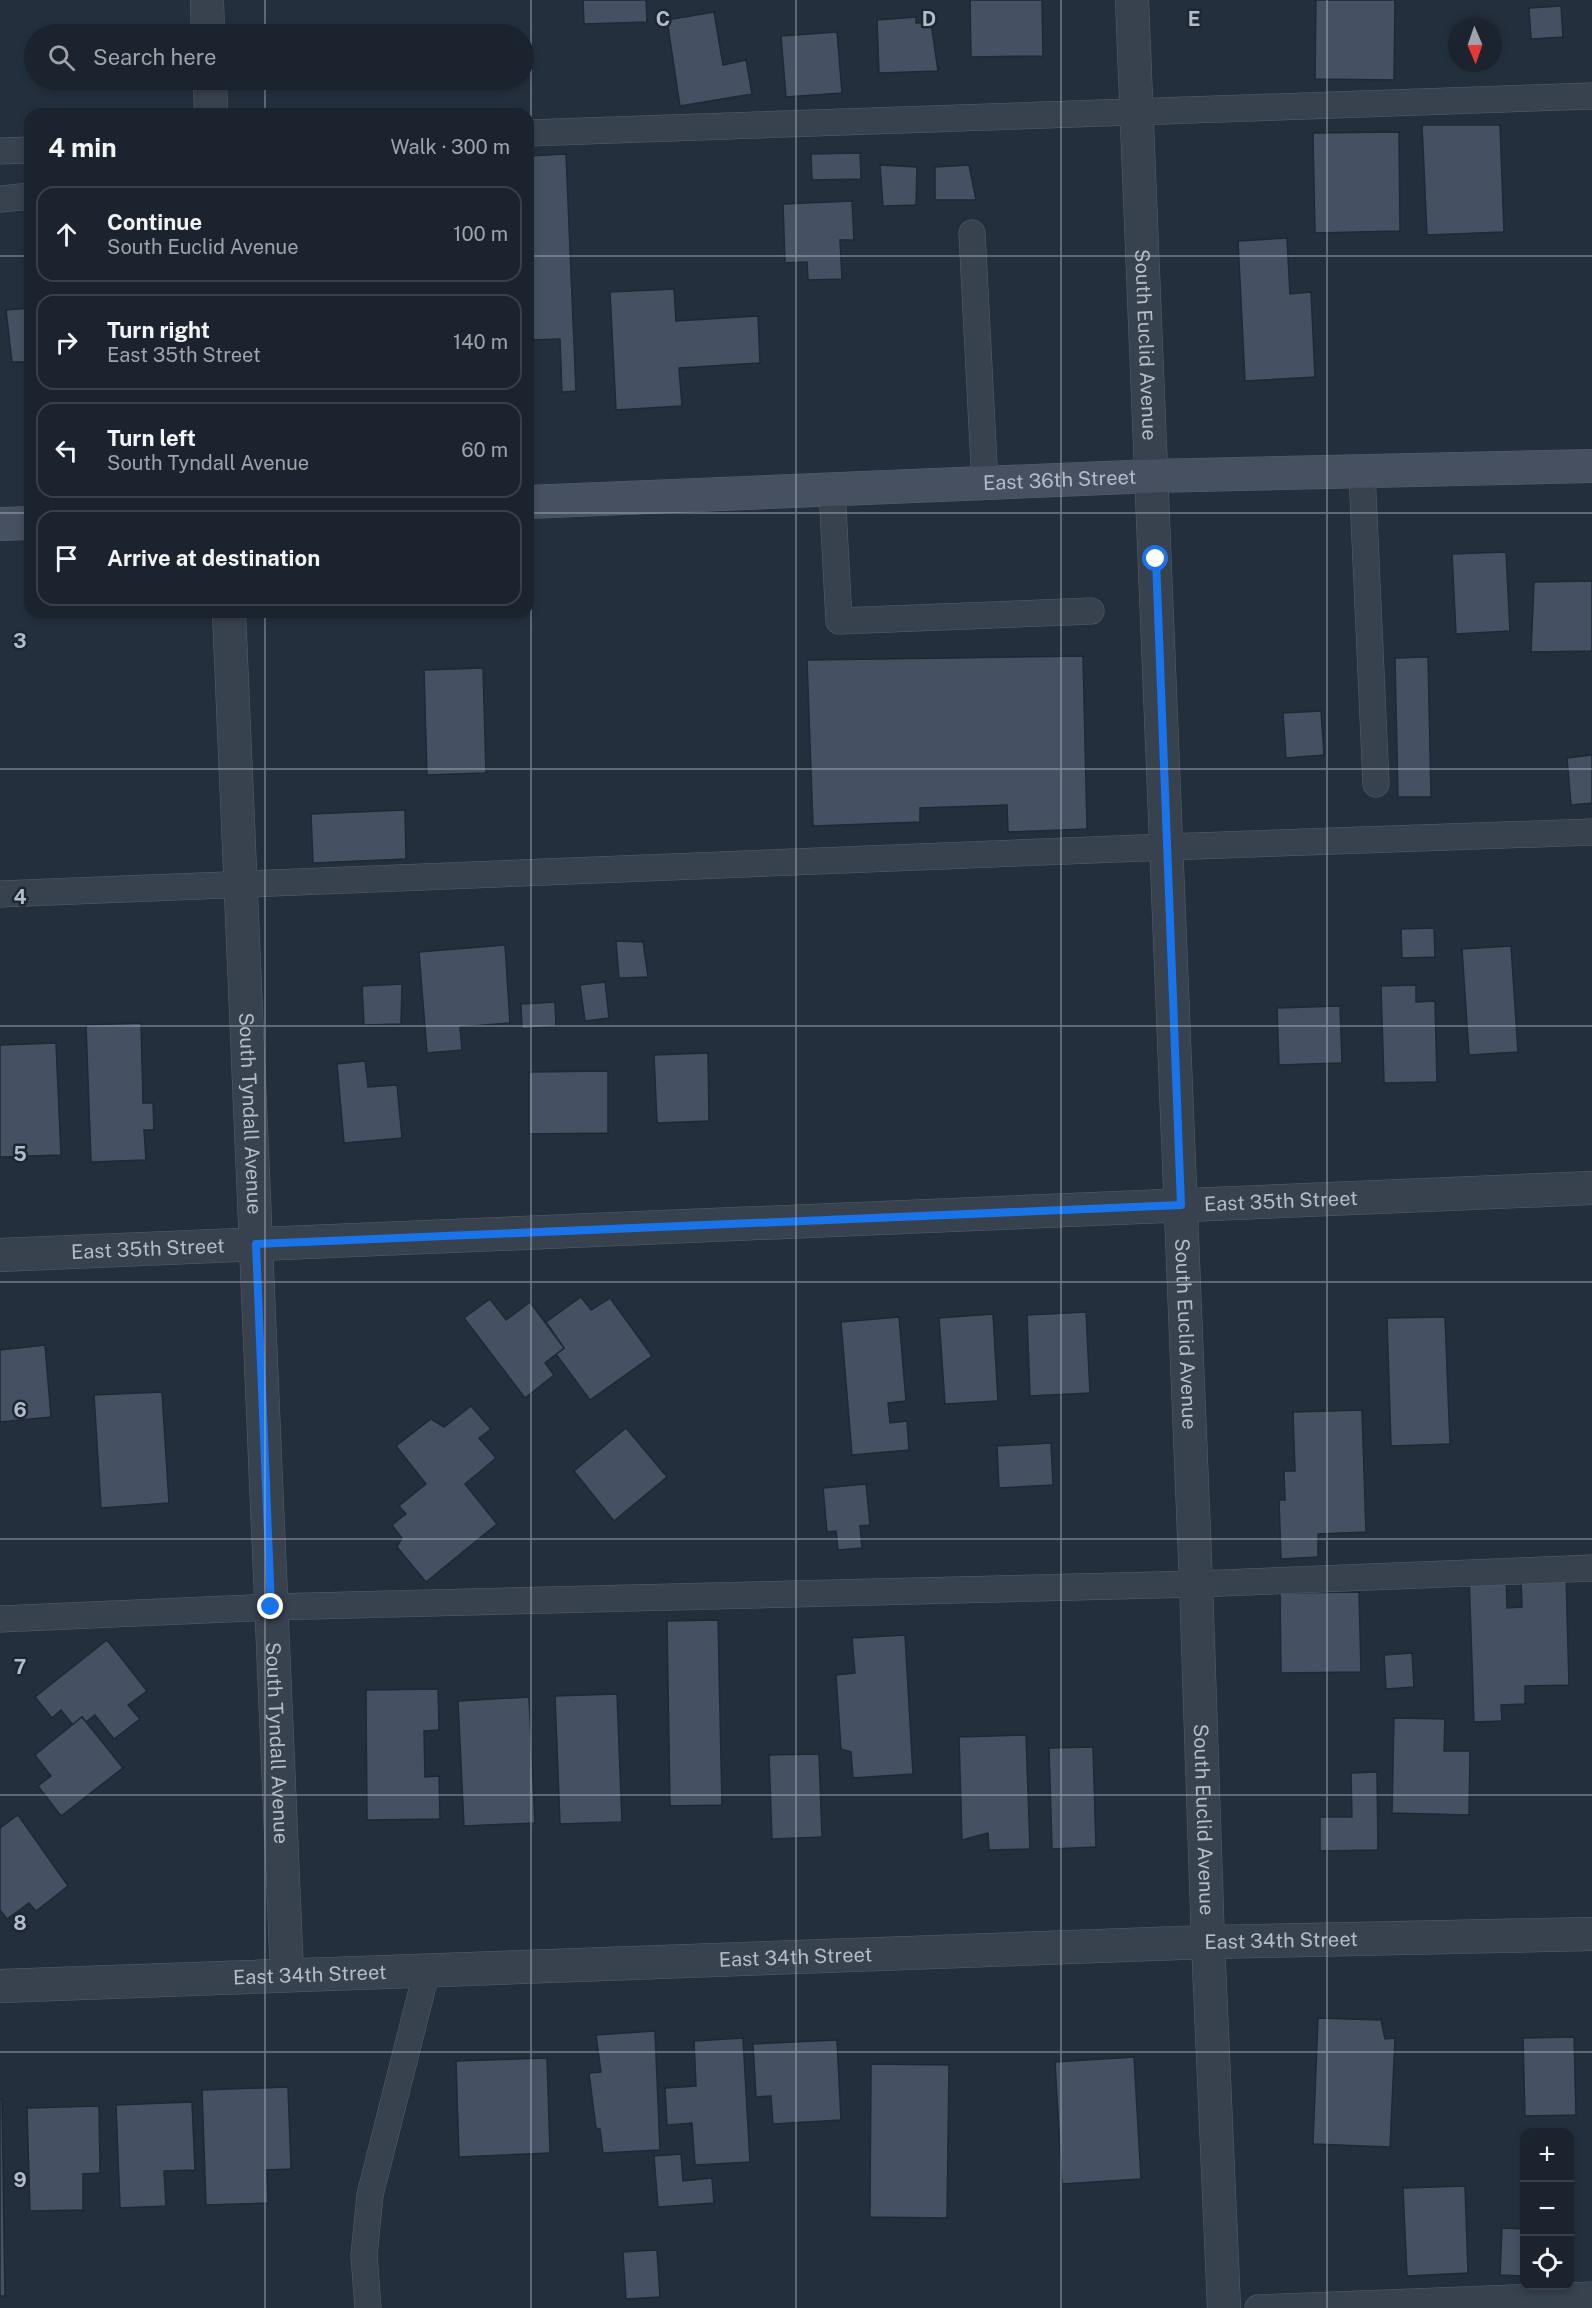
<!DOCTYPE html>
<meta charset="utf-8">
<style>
body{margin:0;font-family:"Public Sans",sans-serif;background:#242b36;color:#f1f3f6}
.controls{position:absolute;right:18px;bottom:18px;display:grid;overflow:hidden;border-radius:12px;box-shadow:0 3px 9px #0003}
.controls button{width:54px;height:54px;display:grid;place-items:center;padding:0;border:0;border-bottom:2px solid #39404a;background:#1b232e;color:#f1f3f6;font:30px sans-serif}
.compass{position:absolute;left:1448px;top:18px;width:54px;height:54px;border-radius:50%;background:#1b232e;box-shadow:0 3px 9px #0003;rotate:178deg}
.stop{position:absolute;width:18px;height:18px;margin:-14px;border:4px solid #1a73e8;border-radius:50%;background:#fff}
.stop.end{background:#1a73e8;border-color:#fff;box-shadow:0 2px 6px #0008}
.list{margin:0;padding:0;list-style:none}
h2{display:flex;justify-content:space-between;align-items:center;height:78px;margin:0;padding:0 24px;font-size:26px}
h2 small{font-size:20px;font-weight:400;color:#a0a4aa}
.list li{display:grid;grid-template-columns:39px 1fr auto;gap:18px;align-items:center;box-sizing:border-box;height:96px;margin:0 12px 12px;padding:0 12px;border:2px solid #39404a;border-radius:18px}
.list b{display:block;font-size:22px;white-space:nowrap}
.list p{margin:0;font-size:20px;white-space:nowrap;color:#a0a4aa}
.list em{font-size:20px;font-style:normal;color:#a0a4aa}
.icon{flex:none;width:33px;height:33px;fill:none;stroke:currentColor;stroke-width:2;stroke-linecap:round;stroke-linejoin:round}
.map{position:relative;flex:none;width:1592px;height:2308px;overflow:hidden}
.search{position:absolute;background:#1b232e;box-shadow:0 3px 9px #0003;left:24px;top:24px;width:510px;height:66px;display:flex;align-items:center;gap:15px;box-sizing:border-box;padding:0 21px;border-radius:33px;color:#a0a4aa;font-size:22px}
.panel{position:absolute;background:#1b232e;box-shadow:0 3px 9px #0003;left:24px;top:108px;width:510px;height:510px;border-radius:18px}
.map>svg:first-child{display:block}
</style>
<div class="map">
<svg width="1592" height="2308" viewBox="0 0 1592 2308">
<rect width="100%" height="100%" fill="#242f3e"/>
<!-- building -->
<g fill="#455162" stroke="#1f2835" stroke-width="1.5">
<polygon points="583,0 646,0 647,22 584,24"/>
<polygon points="970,0 1042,0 1043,56 971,57"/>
<polygon points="1316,0 1395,0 1394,80 1315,79"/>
<polygon points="1561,6 1563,37 1531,39 1529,8"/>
<polygon points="714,12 723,65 746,60 752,94 680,106 667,20"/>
<polygon points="916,17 916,23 931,23 938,71 879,73 877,20"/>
<polygon points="837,32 842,93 786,97 781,36"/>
<polygon points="1422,125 1500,125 1504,232 1427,235"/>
<polygon points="1399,132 1400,231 1315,233 1313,133"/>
<polygon points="860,153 861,179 812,180 811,154"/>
<polygon points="566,154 576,391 562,392 560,339 528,340 528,156"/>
<polygon points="880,165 917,167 916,205 883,206"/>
<polygon points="969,165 976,200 935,200 935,167"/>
<polygon points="852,201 854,240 840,240 842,279 808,280 807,262 785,263 783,204"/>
<polygon points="1287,238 1290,294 1311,292 1315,377 1245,381 1238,241"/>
<polygon points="674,289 676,321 758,316 760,363 679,368 682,406 616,410 610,292"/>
<polygon points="30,308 30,362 12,362 6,310"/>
<polygon points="1506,552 1510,631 1456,634 1452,554"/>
<polygon points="1592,581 1592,651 1531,652 1534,582"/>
<polygon points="1083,656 1087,829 1008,832 1007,805 920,808 920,822 813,826 807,660"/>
<polygon points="1428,657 1431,797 1398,797 1395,658"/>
<polygon points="483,668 486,773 427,775 424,670"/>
<polygon points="1321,711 1324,755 1286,758 1283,713"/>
<polygon points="1592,755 1592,803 1571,805 1567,758"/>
<polygon points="405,810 406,859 313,863 311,814"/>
<polygon points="1434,928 1435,957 1402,958 1401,929"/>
<polygon points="616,941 643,942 648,977 619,978"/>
<polygon points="505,945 510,1023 460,1027 462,1050 427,1053 419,952"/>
<polygon points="1511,946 1518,1052 1469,1055 1462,949"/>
<polygon points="605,982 609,1018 585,1021 580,985"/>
<polygon points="402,984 401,1024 364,1025 362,986"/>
<polygon points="1416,985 1416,1002 1435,1001 1437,1082 1384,1083 1381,986"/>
<polygon points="555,1002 556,1026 522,1029 521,1004"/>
<polygon points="1340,1006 1342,1063 1279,1065 1277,1008"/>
<polygon points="141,1023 143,1103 153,1103 154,1130 144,1130 146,1160 91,1162 86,1025"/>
<polygon points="56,1043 61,1155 0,1157 0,1045"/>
<polygon points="708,1053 709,1121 657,1123 654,1055"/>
<polygon points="365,1061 368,1087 397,1085 402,1138 344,1143 337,1064"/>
<polygon points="608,1071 608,1133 529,1134 529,1072"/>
<polygon points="581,1297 591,1310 610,1298 652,1356 590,1400 556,1354 564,1348 546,1322"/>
<polygon points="490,1299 506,1320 530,1302 564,1348 545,1363 554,1375 525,1398 464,1318"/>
<polygon points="1086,1312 1090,1393 1030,1396 1027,1315"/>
<polygon points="993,1314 998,1401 945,1404 939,1318"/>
<polygon points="899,1317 906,1401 888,1403 890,1423 907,1421 909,1450 852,1455 841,1322"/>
<polygon points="1445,1317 1450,1444 1391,1446 1387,1318"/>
<polygon points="45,1345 51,1417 0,1422 0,1350"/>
<polygon points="162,1392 169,1503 101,1508 94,1395"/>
<polygon points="471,1406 491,1429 479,1438 496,1458 465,1484 497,1524 426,1582 397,1547 402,1538 392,1525 406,1514 399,1506 426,1484 396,1446 431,1419 444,1427"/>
<polygon points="1362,1410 1366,1532 1318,1534 1318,1557 1281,1559 1279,1500 1285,1500 1284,1471 1295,1471 1293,1412"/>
<polygon points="626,1428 667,1477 614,1521 574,1471"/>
<polygon points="1051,1443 1053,1485 999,1488 997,1446"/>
<polygon points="866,1484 870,1525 860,1526 862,1548 838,1550 836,1531 827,1532 823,1488"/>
<polygon points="1506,1573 1507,1608 1522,1607 1521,1577 1566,1575 1569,1685 1525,1686 1525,1704 1501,1705 1502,1721 1474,1722 1469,1574"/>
<polygon points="1359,1592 1361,1672 1281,1673 1280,1593"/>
<polygon points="718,1620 722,1805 670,1806 667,1621"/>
<polygon points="905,1635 913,1774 853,1778 851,1752 841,1749 836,1675 855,1673 852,1638"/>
<polygon points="107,1640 147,1691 128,1705 140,1719 114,1739 95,1715 86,1722 82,1717 73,1725 61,1710 52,1718 35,1697"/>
<polygon points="1412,1653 1414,1687 1386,1689 1384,1655"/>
<polygon points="438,1689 439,1730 424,1731 425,1777 439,1776 440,1819 367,1820 366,1690"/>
<polygon points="617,1694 622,1822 560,1824 555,1696"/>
<polygon points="529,1697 535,1823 464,1826 458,1701"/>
<polygon points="82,1717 123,1768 61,1816 38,1786 51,1776 35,1755"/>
<polygon points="1394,1718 1445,1719 1444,1751 1470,1751 1469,1815 1392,1813"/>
<polygon points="1026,1735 1030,1849 989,1850 988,1833 962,1840 959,1737"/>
<polygon points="1093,1747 1096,1847 1052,1849 1049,1748"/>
<polygon points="819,1754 822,1837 772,1839 769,1755"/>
<polygon points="1377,1772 1378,1850 1320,1851 1320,1817 1352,1817 1351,1773"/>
<polygon points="18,1815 68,1886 36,1911 29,1903 7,1919 0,1910 0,1828"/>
<polygon points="1318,2018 1381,2020 1385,2039 1395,2038 1390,2147 1313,2144"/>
<polygon points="655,2031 660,2150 603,2153 600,2129 596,2128 589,2073 601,2072 596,2035"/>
<polygon points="1574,2037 1576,2115 1525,2116 1523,2038"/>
<polygon points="743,2038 750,2162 695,2165 692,2123 667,2125 665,2088 696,2086 694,2041"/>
<polygon points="837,2040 841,2120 773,2124 771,2096 756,2097 753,2044"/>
<polygon points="1134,2057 1141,2179 1062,2184 1055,2062"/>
<polygon points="547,2058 550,2153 459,2157 456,2061"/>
<polygon points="871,2064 949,2065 947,2218 870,2217"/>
<polygon points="288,2087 291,2169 267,2170 268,2203 206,2205 202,2090"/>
<polygon points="0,2099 2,2099 5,2296 0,2296"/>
<polygon points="192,2102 195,2170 164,2171 166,2206 120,2208 116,2105"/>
<polygon points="99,2106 100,2173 83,2174 83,2210 30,2211 27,2108"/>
<polygon points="681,2154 683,2181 712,2178 714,2203 658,2207 654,2156"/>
<polygon points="1465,2186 1468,2273 1407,2276 1403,2188"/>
<polygon points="1502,2228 1524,2229 1524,2276 1500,2275"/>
<polygon points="657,2250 660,2297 626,2299 623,2252"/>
</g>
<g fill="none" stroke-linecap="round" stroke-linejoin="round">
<defs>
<g id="service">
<polyline points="528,133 1592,96"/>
<polyline points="0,151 30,150"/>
<polyline points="0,199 30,196"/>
<polyline points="972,233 985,484"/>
<polyline points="1362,472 1376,784"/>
<polyline points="832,490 839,621 1091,611"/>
<polyline points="0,894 1167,847 1592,832"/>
<polyline points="0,1619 271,1607 1196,1584 1592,1568"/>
<polyline points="368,2308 364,2255 370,2195 427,1970"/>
<polyline points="1258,2308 1592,2295"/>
</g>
<g id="minor">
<polyline points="207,0 208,34"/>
<path id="s1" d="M 1132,0 L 1196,1584 L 1208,1942 L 1224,2308"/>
<polyline points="210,80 211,114"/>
<path id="s2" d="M 229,612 L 287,1974"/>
<path id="s3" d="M 0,1255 L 1592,1188"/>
<path id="s4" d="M 0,1986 L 1208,1942 L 1592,1934"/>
</g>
<g id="secondary">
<path id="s5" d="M 528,502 L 1153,476 L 1592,466"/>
<polyline points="0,524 30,523"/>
</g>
</defs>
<!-- service casing -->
<use href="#service" stroke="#565f6c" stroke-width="27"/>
<!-- minor casing -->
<use href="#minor" stroke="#565f6c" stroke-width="34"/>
<!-- secondary casing -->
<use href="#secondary" stroke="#565f6c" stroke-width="34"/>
<!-- service -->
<use href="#service" stroke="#38414e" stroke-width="26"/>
<!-- minor -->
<use href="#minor" stroke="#38414e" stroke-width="33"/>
<!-- secondary -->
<use href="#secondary" stroke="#465061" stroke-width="33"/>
</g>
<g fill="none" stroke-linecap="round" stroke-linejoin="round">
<!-- route -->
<polyline stroke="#1a73e8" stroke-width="8" points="271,1607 256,1244 1181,1205 1156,559"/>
</g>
<!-- grid -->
<path fill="none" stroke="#b4bcc9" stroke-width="1.5" stroke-opacity="0.55" d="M 265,0 L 265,34M 531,0 L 531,2308M 796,0 L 796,2308M 1061,0 L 1061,2308M 1327,0 L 1327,2308M 265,80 L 265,114M 0,256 L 30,256M 528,256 L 1592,256M 0,513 L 30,513M 528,513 L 1592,513M 265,612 L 265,2308M 0,769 L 1592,769M 0,1026 L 1592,1026M 0,1282 L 1592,1282M 0,1539 L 1592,1539M 0,1795 L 1592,1795M 0,2052 L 1592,2052"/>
<g text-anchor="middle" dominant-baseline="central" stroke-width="5" stroke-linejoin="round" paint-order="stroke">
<!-- street labels -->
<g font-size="20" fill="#b4bcc9" stroke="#1d2633">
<text stroke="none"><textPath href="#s1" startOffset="345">South Euclid Avenue</textPath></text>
<text stroke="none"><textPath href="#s5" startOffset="532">East 36th Street</textPath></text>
<text stroke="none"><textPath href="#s2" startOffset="502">South Tyndall Avenue</textPath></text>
<text stroke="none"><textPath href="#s3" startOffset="1282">East 35th Street</textPath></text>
<text stroke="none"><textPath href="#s3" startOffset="148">East 35th Street</textPath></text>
<text stroke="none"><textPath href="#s1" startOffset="1335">South Euclid Avenue</textPath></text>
<text stroke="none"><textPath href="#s2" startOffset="1132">South Tyndall Avenue</textPath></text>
<text stroke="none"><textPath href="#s1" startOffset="1821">South Euclid Avenue</textPath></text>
<text stroke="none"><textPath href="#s4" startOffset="1282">East 34th Street</textPath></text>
<text stroke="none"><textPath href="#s4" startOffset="796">East 34th Street</textPath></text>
<text stroke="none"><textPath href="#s4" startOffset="310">East 34th Street</textPath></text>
</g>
</g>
<g font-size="20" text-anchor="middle" font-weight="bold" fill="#b4bcc9" stroke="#1d2633" stroke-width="5" stroke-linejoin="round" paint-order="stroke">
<text x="663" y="26">C</text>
<text x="929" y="26">D</text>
<text x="1194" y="26">E</text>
<text x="20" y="648">3</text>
<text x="20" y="904">4</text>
<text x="20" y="1161">5</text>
<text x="20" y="1417">6</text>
<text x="20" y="1674">7</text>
<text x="20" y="1930">8</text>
<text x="20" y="2187">9</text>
</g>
</svg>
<div class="controls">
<button>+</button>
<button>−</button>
<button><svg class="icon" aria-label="locate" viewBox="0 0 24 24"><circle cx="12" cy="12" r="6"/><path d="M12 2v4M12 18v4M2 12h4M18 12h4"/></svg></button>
</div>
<svg class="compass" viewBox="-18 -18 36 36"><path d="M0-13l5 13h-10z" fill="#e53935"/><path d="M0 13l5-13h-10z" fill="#a0a4aa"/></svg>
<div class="stop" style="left:1156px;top:559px"></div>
<div class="stop end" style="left:271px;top:1607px"></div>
<div class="search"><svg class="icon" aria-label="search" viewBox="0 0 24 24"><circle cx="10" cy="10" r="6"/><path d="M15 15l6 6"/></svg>Search here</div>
<section class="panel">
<h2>4 min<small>Walk · 300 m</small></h2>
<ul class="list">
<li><svg class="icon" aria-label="ahead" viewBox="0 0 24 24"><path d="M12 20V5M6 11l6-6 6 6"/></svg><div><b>Continue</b><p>South Euclid Avenue</p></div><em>100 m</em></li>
<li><svg class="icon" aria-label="right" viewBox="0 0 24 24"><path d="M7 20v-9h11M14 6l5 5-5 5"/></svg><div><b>Turn right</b><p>East 35th Street</p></div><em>140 m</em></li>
<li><svg class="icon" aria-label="left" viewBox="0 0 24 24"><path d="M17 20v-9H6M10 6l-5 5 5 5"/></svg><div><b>Turn left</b><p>South Tyndall Avenue</p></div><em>60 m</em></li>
<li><svg class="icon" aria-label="arrive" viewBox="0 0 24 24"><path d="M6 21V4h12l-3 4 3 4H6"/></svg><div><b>Arrive at destination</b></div></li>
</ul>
</section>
</div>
